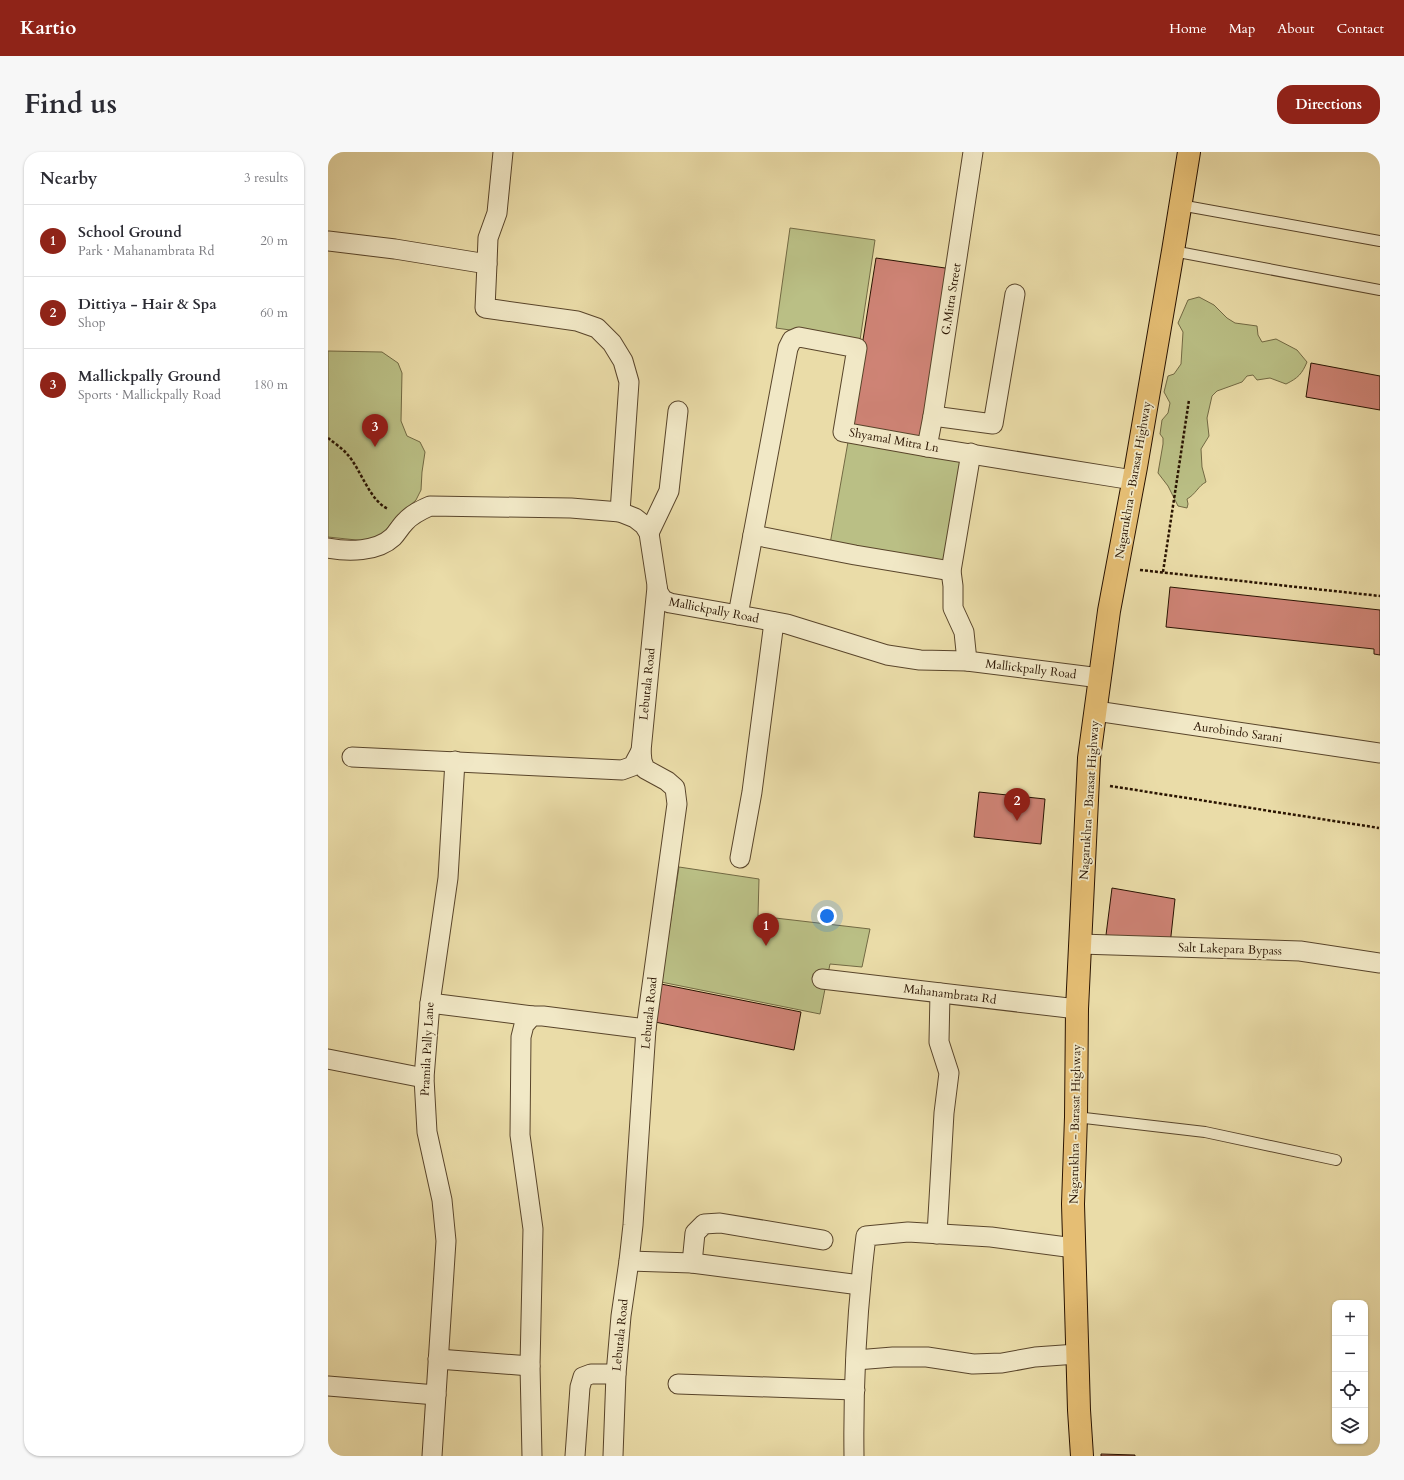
<!DOCTYPE html>
<meta charset="utf-8">
<style>
body{margin:0;font-family:Cardo,serif;background:#f7f7f7;color:#2b2b33}
.controls{position:absolute;right:12px;bottom:12px;display:grid;overflow:hidden;border-radius:8px;box-shadow:0 1px 3px #0004}
.controls button{width:36px;height:36px;display:grid;place-items:center;padding:0;border:0;border-bottom:1px solid #e1e1e2;background:#fff;color:#2b2b33;font:20px sans-serif}
.you{position:absolute;left:499px;top:764px;width:14px;height:14px;margin:-10px;border:3px solid #fff;border-radius:50%;background:#1a73e8;box-shadow:0 0 0 6px #1a73e833}
.badge{display:grid;place-items:center;width:26px;height:26px;border-radius:50%;background:#8f2418;color:#fff;font-size:13px;font-weight:700}
.pin{position:absolute;translate:-50% -33px;filter:drop-shadow(0 1px 2px #0008)}
.pin::after{content:'';position:absolute;top:21px;width:14px;height:12px;background:inherit;clip-path:polygon(0 0,100% 0,50% 100%)}
.list{margin:0;padding:0;list-style:none}
h2{display:flex;justify-content:space-between;align-items:center;height:52px;margin:0;padding:0 16px;font-size:17px}
h2 small{font-size:13px;font-weight:400;color:#7c7c81}
.list li{display:grid;grid-template-columns:26px 1fr auto;gap:12px;align-items:center;box-sizing:border-box;height:72px;padding:0 16px;border-top:1px solid #e1e1e2}
.list b{display:block;font-size:15px;white-space:nowrap}
.list p{margin:0;font-size:13px;white-space:nowrap;color:#7c7c81}
.list em{font-size:13px;font-style:normal;color:#7c7c81}
.icon{flex:none;width:22px;height:22px;fill:none;stroke:currentColor;stroke-width:2;stroke-linecap:round;stroke-linejoin:round}
.map{position:relative;flex:none;width:1052px;height:1304px;overflow:hidden;border-radius:16px}
header{display:flex;align-items:center;gap:24px;box-sizing:border-box;height:56px;padding:0 20px;background:#8f2418;color:#fff}
header strong{font-size:19px}
nav{display:flex;gap:22px;margin-inline-start:auto;font-size:14px}
.intro{display:flex;align-items:center;justify-content:space-between;box-sizing:border-box;height:96px;padding:0 24px}
h1{margin:0;font-size:28px}
.button{padding:10px 18px;border-radius:16px;background:#8f2418;color:#fff;font-size:14px;font-weight:700}
main{display:flex;gap:24px;padding:0 24px}
aside{flex:1;background:#fff;border-radius:16px;box-shadow:0 1px 3px #0004}
.map>svg:first-child{display:block}
</style>
<header>
<strong>Kartio</strong>
<nav><a>Home</a><a>Map</a><a>About</a><a>Contact</a></nav>
</header>
<div class="intro"><h1>Find us</h1><a class="button">Directions</a></div>
<main>
<aside>
<h2>Nearby<small>3 results</small></h2>
<ul class="list">
<li><span class="badge">1</span><div><b>School Ground</b><p>Park · Mahanambrata Rd</p></div><em>20 m</em></li>
<li><span class="badge">2</span><div><b>Dittiya - Hair &amp; Spa</b><p>Shop</p></div><em>60 m</em></li>
<li><span class="badge">3</span><div><b>Mallickpally Ground</b><p>Sports · Mallickpally Road</p></div><em>180 m</em></li>
</ul>
</aside>
<div class="map">
<svg width="1052" height="1304" viewBox="0 0 1052 1304">
<rect width="100%" height="100%" fill="#eadca8"/>
<filter id="stains"><feTurbulence type="fractalNoise" baseFrequency=".005" numOctaves="4"/><feColorMatrix values="0 0 0 0 .2 0 0 0 0 .09 0 0 0 0 .02 0 0 0 .5 -.17"/></filter>
<radialGradient id="worn" r=".72"><stop offset=".6" stop-color="#630" stop-opacity="0"/><stop offset="1" stop-color="#630" stop-opacity=".3"/></radialGradient>
<!-- green -->
<g fill="#babf85" stroke="#726943">
<polygon points="462,76 547,88 532,188 448,176"/>
<path d="M 871,145 L 886,153 L 899,166 L 907,171 L 929,174 L 930,183 L 934,190 L 948,187 L 969,198 L 979,210 C 974,222 970,226 958,232 L 942,226 L 929,228 L 925,223 L 919,224 L 914,230 L 889,239 L 884,244 L 879,266 L 881,284 L 873,297 L 874,315 L 878,330 C 870,334 868,342 859,347 L 860,352 L 859,356 L 850,354 L 840,334 L 830,321 L 835,292 L 835,286 L 832,282 L 834,268 L 840,261 L 842,251 L 836,240 L 840,224 L 846,222 L 853,212 L 855,180 L 850,171 L 860,148 Z"/>
<polygon points="0,199 54,200 70,211 74,221 73,269 79,284 92,290 97,300 94,320 93,338 88,348 64,370 54,383 38,389 0,385"/>
<polygon points="520,290 635,309 618,412 502,392"/>
<polygon points="351,715 431,727 430,764 542,777 534,815 502,812 492,862 333,830"/>
</g>
<!-- building -->
<g fill="#ce8375" stroke="#291301">
<polygon points="548,106 624,117 596,289 521,276"/>
<polygon points="983,211 1052,224 1052,258 978,245"/>
<polygon points="842,435 1052,458 1052,503 1046,502 1046,497 838,475"/>
<polygon points="651,640 717,647 713,692 646,685"/>
<polygon points="784,736 847,747 842,793 778,783"/>
<polygon points="333,832 473,860 466,898 327,870"/>
<polygon points="773,1302 807,1303 807,1304 773,1304"/>
</g>
<g fill="none" stroke-linecap="round" stroke-linejoin="round">
<defs>
<g id="lane">
<polyline points="852,53 1052,89"/>
<polyline points="845,99 1052,138"/>
<polyline points="748,965 877,980 1008,1008"/>
</g>
<g id="street">
<polyline points="0,89 67,97 159,112 157,156 249,169 269,176 284,191 295,209 301,230 292,360"/>
<polyline points="159,112 160,86 169,61 175,0"/>
<polyline points="605,264 665,272 687,142"/>
<polyline points="599,295 605,264 645,0"/>
<polyline points="321,381 341,339 350,259"/>
<polyline points="425,383 527,403 623,419"/>
<path d="M 0,396 C 20,400 49,400 65,385 C 69,381 72,375 77,370 C 84,362 93,358 102,354 L 243,356 L 292,360 L 307,366 L 316,373 L 321,381 L 330,440 L 335,448 L 342,451 L 427,466 L 459,472 L 559,503 L 592,508 L 639,509 L 772,526"/>
<polyline points="410,463 460,196 464,188 471,185 529,196 515,280 599,295 805,328"/>
<polyline points="639,509 636,480 625,456 625,434 623,419 643,301"/>
<polyline points="768,559 1052,601"/>
<polyline points="24,605 294,618 305,614 313,599"/>
<polyline points="412,706 424,640 446,470"/>
<polyline points="752,792 972,799 1052,811"/>
<polyline points="494,827 749,857"/>
<polyline points="102,851 204,864"/>
<polyline points="0,907 96,926"/>
<polyline points="609,1082 616,961 621,921 611,890 612,841"/>
<polyline points="301,1109 364,1111 532,1133"/>
<polyline points="364,1111 367,1081 376,1072 392,1071 495,1088"/>
<polyline points="110,1207 202,1214"/>
<polyline points="528,1208 565,1205 599,1205 645,1212 674,1211 707,1205 749,1202"/>
<polyline points="350,1232 527,1238"/>
<polyline points="0,1234 108,1243"/>
<polyline points="104,1304 118,1089 114,1048 99,980 96,926 102,851 120,726 127,609"/>
<polyline points="204,1304 202,1214 205,1077 192,983 193,885 196,873 204,864 215,864 318,877"/>
<polyline points="247,1304 252,1235 255,1225 263,1222 288,1222"/>
<polyline points="285,1304 288,1222 293,1164 301,1109 305,1073 318,877 349,652 347,636 339,629 317,617 314,609 313,599 329,435"/>
<path d="M 526,1304 C 525,1231 529,1157 538,1084 L 580,1080 L 663,1085 L 746,1096"/>
</g>
<polyline id="primary" points="754,1304 751,1258 745,1052 748,965 749,857 761,606 781,459 808,315 845,99 861,0"/>
</defs>
<!-- lane casing -->
<use href="#lane" stroke="#59452b" stroke-width="12"/>
<!-- street casing -->
<use href="#street" stroke="#59452b" stroke-width="21"/>
<!-- primary casing -->
<use href="#primary" stroke="#291301" stroke-width="24"/>
<!-- path -->
<g stroke="#291301" stroke-width="2.5" stroke-dasharray="3 2" stroke-linecap="butt">
<path d="M 0,286 C 6,291 14,296 19,302 C 33,317 41,348 60,357"/>
<polyline points="812,418 1052,444"/>
<polyline points="835,420 861,248"/>
<polyline points="782,634 1051,676"/>
</g>
<!-- lane -->
<use href="#lane" stroke="#f1e8c6" stroke-width="10"/>
<!-- street -->
<use href="#street" stroke="#f1e8c6" stroke-width="19"/>
<!-- primary -->
<use href="#primary" stroke="#e5be74" stroke-width="22"/>
</g>
<g text-anchor="middle" dominant-baseline="central" stroke-width="3.5" stroke-linejoin="round" paint-order="stroke">
<!-- street labels -->
<g font-size="12" fill="#291301" stroke="#f1e8c6">
<text transform="translate(623 147) rotate(-81)">G.Mitra Street</text>
<text transform="translate(566 288) rotate(10)">Shyamal Mitra Ln</text>
<text transform="translate(805 328) rotate(-80)">Nagarukhra - Barasat Highway</text>
<text transform="translate(386 458) rotate(11)">Mallickpally Road</text>
<text transform="translate(703 517) rotate(7)">Mallickpally Road</text>
<text transform="translate(319 532) rotate(-84)">Lebutala Road</text>
<text transform="translate(910 580) rotate(8)">Aurobindo Sarani</text>
<text transform="translate(761 648) rotate(-86)">Nagarukhra - Barasat Highway</text>
<text transform="translate(902 797) rotate(2)">Salt Lakepara Bypass</text>
<text transform="translate(622 842) rotate(7)">Mahanambrata Rd</text>
<text transform="translate(321 861) rotate(-84)">Lebutala Road</text>
<text transform="translate(99 897) rotate(-87)">Pramila Pally Lane</text>
<text transform="translate(747 972) rotate(-89)">Nagarukhra - Barasat Highway</text>
<text transform="translate(292 1183) rotate(-84)">Lebutala Road</text>
</g>
</g>
<rect width="100%" height="100%" filter="url(#stains)"/>
<rect width="100%" height="100%" fill="url(#worn)"/>
</svg>
<div class="controls">
<button>+</button>
<button>−</button>
<button><svg class="icon" aria-label="locate" viewBox="0 0 24 24"><circle cx="12" cy="12" r="6"/><path d="M12 2v4M12 18v4M2 12h4M18 12h4"/></svg></button>
<button><svg class="icon" aria-label="layers" viewBox="0 0 24 24"><path d="M12 4l9 5-9 5-9-5zM3 14l9 5 9-5"/></svg></button>
</div>
<div class="you"></div>
<div class="pin badge" style="left:438px;top:794px">1</div>
<div class="pin badge" style="left:689px;top:669px">2</div>
<div class="pin badge" style="left:47px;top:295px">3</div>
</div>
</main>
